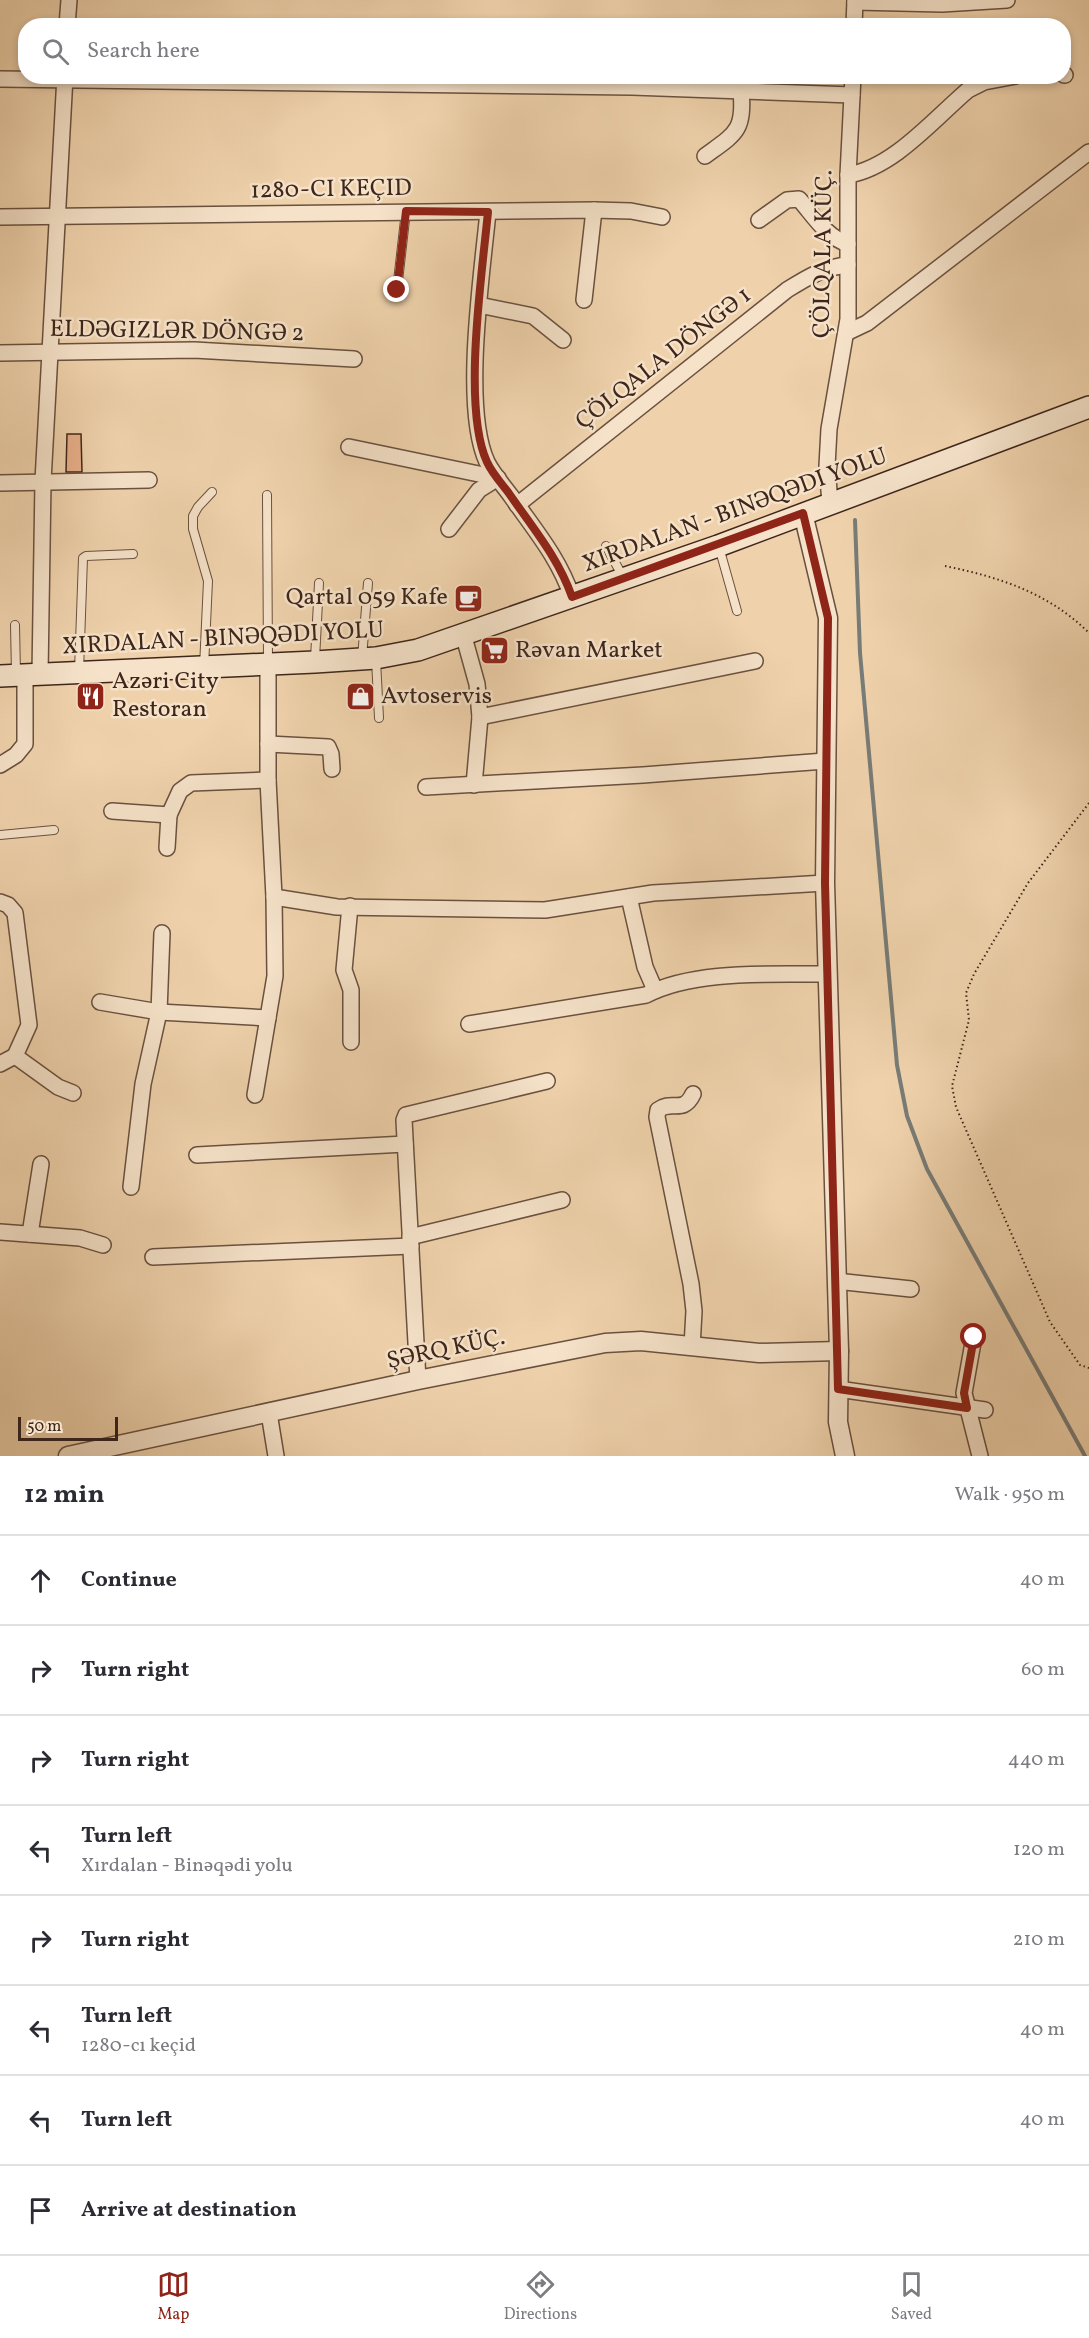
<!DOCTYPE html>
<meta charset="utf-8">
<style>
body{margin:0;font-family:Vollkorn,serif;background:#f2f2f3;color:#2b2b33}
.scale{position:absolute;left:18px;bottom:15px;width:100px;box-sizing:border-box;padding-left:6px;border:3px solid #3e261b;border-top:0;font-size:16px;line-height:21px;white-space:nowrap;color:#3e261b;-webkit-text-stroke:4px #f5e2c9;paint-order:stroke}
.stop{position:absolute;width:18px;height:18px;margin:-14px;border:4px solid #8f2418;border-radius:50%;background:#fff}
.stop.end{background:#8f2418;border-color:#fff;box-shadow:0 2px 6px #0008}
.list{margin:0;padding:0;list-style:none}
h2{display:flex;justify-content:space-between;align-items:center;height:78px;margin:0;padding:0 24px;font-size:26px}
h2 small{font-size:20px;font-weight:400;color:#7c7c81}
.list li{display:grid;grid-template-columns:39px 1fr auto;gap:18px;align-items:center;box-sizing:border-box;height:90px;padding:0 24px;border-top:2px solid #e1e1e2}
.list b{display:block;font-size:22px;white-space:nowrap}
.list p{margin:0;font-size:20px;white-space:nowrap;color:#7c7c81}
.list em{font-size:20px;font-style:normal;color:#7c7c81}
.icon{flex:none;width:33px;height:33px;fill:none;stroke:currentColor;stroke-width:2;stroke-linecap:round;stroke-linejoin:round}
.map{position:relative;flex:none;width:1089px;height:1456px;overflow:hidden}
.search{position:absolute;background:#fff;box-shadow:0 3px 9px #0003;left:18px;right:18px;top:18px;height:66px;display:flex;align-items:center;gap:15px;box-sizing:border-box;padding:0 21px;border-radius:24px;color:#7c7c81;font-size:22px}
.sheet{height:798px;background:#fff}
nav{display:flex;justify-content:space-around;align-items:center;box-sizing:border-box;height:84px;border-top:2px solid #e1e1e2;background:#fff;font-size:16px;color:#7c7c81}
nav a{display:grid;justify-items:center;gap:3px}
nav .on{color:#8f2418}
.map>svg:first-child{display:block}
</style>
<div class="map">
<svg width="1089" height="1456" viewBox="0 0 1089 1456">
<rect width="100%" height="100%" fill="#efd2ac"/>
<filter id="stains"><feTurbulence type="fractalNoise" baseFrequency=".00333" numOctaves="4"/><feColorMatrix values="0 0 0 0 .2 0 0 0 0 .09 0 0 0 0 .02 0 0 0 .5 -.17"/></filter>
<radialGradient id="worn" r=".72"><stop offset=".6" stop-color="#630" stop-opacity="0"/><stop offset="1" stop-color="#630" stop-opacity=".3"/></radialGradient>
<g fill="none" stroke-linecap="round" stroke-linejoin="round">
<!-- stream -->
<polyline stroke="#787c77" stroke-width="4" points="855,520 860,653 897,1065 907,1116 927,1169 1085,1456"/>
</g>
<!-- building -->
<polygon fill="#e8af89" stroke="#3e261b" stroke-width="1.5" points="67,434 81,434 82,472 66,472"/>
<g fill="none" stroke-linecap="round" stroke-linejoin="round">
<defs>
<g id="service">
<polyline points="397,290 406,211"/>
<polyline points="267,495 268,661"/>
<polyline points="606,546 623,577"/>
<polyline points="719,547 737,611"/>
<polyline points="15,625 16,674"/>
<polyline points="362,658 368,583"/>
<polyline points="315,659 319,583"/>
<polyline points="376,660 379,718"/>
<polyline points="204,667 208,581 193,529 193,516 198,507 212,492"/>
<polyline points="79,671 83,558 86,556 133,554"/>
<polyline points="0,835 54,830"/>
</g>
<g id="minor">
<polyline points="855,2 942,4 1007,0"/>
<polyline points="67,26 69,0"/>
<polyline points="854,26 855,0"/>
<polyline points="1064,75 1065,75"/>
<polyline points="0,79 632,87 852,95"/>
<path d="M 705,156 C 735,134 745,131 741,91"/>
<path d="M 848,175 C 893,168 934,119 968,90 L 984,82 L 1016,76"/>
<path d="M 488,212 C 482,274 462,408 487,462 C 493,474 503,485 511,496 C 534,529 559,558 572,597"/>
<polyline points="0,217 594,210 631,211 662,217"/>
<path d="M 759,220 L 787,200 L 799,199 C 814,216 826,237 848,244"/>
<polyline points="584,300 594,210"/>
<polyline points="479,305 533,316 563,340"/>
<polyline points="848,332 867,323 1089,152"/>
<polyline points="0,353 194,350 354,359"/>
<polyline points="349,447 498,478 479,490 449,529"/>
<polyline points="0,483 149,480"/>
<polyline points="830,503 827,466 829,429 848,319 848,175 853,76"/>
<path d="M 517,505 L 787,290 C 808,277 824,267 848,265"/>
<polyline points="464,637 477,684 480,717 474,785"/>
<polyline points="40,674 43,481 65,76"/>
<polyline points="480,717 755,661"/>
<polyline points="268,744 328,747 331,754 332,769"/>
<polyline points="0,765 16,755 25,744 25,675"/>
<polyline points="426,787 643,775 825,761"/>
<polyline points="112,811 169,815 180,791 191,783 268,780"/>
<polyline points="167,848 169,815"/>
<polyline points="274,897 337,907 545,910 653,893 825,883"/>
<polyline points="629,897 645,967 655,990"/>
<polyline points="0,902 8,905 15,913 29,1025 15,1056 0,1064"/>
<polyline points="350,906 344,970 351,990 351,1042"/>
<polyline points="100,1002 159,1012 268,1018"/>
<path d="M 469,1024 L 646,995 C 696,969 773,975 828,974"/>
<polyline points="15,1056 58,1087 73,1093"/>
<polyline points="255,1095 275,976 274,897 268,780 268,665"/>
<polyline points="197,1155 405,1144"/>
<polyline points="131,1187 143,1084 159,1012 162,933"/>
<polyline points="0,1232 80,1238 103,1245"/>
<polyline points="30,1234 41,1164"/>
<polyline points="410,1237 562,1200"/>
<polyline points="153,1257 411,1246"/>
<polyline points="836,1281 911,1289"/>
<polyline points="974,1337 964,1393 980,1456"/>
<path d="M 692,1347 L 694,1311 L 691,1284 L 657,1117 L 658,1110 C 672,1099 683,1115 693,1094"/>
<polyline points="418,1380 404,1120 406,1115 547,1081"/>
<polyline points="838,1389 985,1410"/>
<polyline points="269,1413 276,1456"/>
</g>
<g id="tertiary">
<polyline points="803,513 828,618 825,883 839,1351 838,1422 845,1456"/>
<polyline points="68,1456 418,1380 605,1343 641,1341 759,1353 839,1351"/>
</g>
<polyline id="secondary" points="0,676 315,662 376,658 418,650 718,546 1089,407"/>
</defs>
<!-- service casing -->
<use href="#service" stroke="#6a513f" stroke-width="10"/>
<!-- minor casing -->
<use href="#minor" stroke="#6a513f" stroke-width="18"/>
<!-- tertiary casing -->
<use href="#tertiary" stroke="#6a513f" stroke-width="21"/>
<!-- secondary casing -->
<use href="#secondary" stroke="#3e261b" stroke-width="24"/>
<!-- path -->
<g stroke="#3e261b" stroke-width="2" stroke-dasharray="1.5 3" stroke-linecap="butt">
<path d="M 945,566 C 999,577 1049,593 1089,633"/>
<polyline points="1089,803 1028,883 974,974 966,993 969,1020 952,1086 956,1107 1050,1322 1080,1365 1089,1368"/>
</g>
<!-- service -->
<use href="#service" stroke="#f5e2c9" stroke-width="8"/>
<!-- minor -->
<use href="#minor" stroke="#f5e2c9" stroke-width="15"/>
<!-- tertiary -->
<use href="#tertiary" stroke="#f5e2c9" stroke-width="18"/>
<!-- secondary -->
<use href="#secondary" stroke="#f5e2c9" stroke-width="21"/>
</g>
<g fill="none" stroke-linecap="round" stroke-linejoin="round">
<!-- route -->
<path stroke="#8f2418" stroke-width="8" d="M 397,290 L 406,211 L 488,212 C 482,274 462,408 487,462 C 492,473 501,483 508,492 C 532,527 558,557 572,597 L 803,513 L 828,618 L 825,883 L 838,1389 L 967,1408 L 964,1393 L 974,1337"/>
</g>
<!-- icons -->
<defs>
<symbol id="cafe-square" viewBox="-11 -11 22 22"><rect x="-9" y="-9" width="18" height="18" rx="4" fill="#8f2418" stroke="#f5e2c9"/><path d="M-5.5-4.5H6V0H3Q3 3.5 0 3.5H-2.5Q-5.5 3.5-5.5 0ZM3-3.2v2h1.7v-2ZM-6 4.5H4V6H-6Z" fill="#fff"/></symbol>
<symbol id="supermarket-square" viewBox="-11 -11 22 22"><rect x="-9" y="-9" width="18" height="18" rx="4" fill="#8f2418" stroke="#f5e2c9"/><path d="M-6-5.5h2.5l.6 2H6L4.5 2H-2.5L-4.4-4H-6ZM-1.5 3.2a1.3 1.3 0 1 0 .1 0ZM3 3.2a1.3 1.3 0 1 0 .1 0Z" fill="#fff"/></symbol>
<symbol id="restaurant-square" viewBox="-11 -11 22 22"><rect x="-9" y="-9" width="18" height="18" rx="4" fill="#8f2418" stroke="#f5e2c9"/><path d="M-5-6h1v4h1v-4h1v4h1v-4h1v5L-1.5 .5V6h-2V.5L-5-1ZM5-6V6H3V1.5H1.5Q1.5-4 5-6Z" fill="#fff"/></symbol>
<symbol id="shop-square" viewBox="-11 -11 22 22"><rect x="-9" y="-9" width="18" height="18" rx="4" fill="#8f2418" stroke="#f5e2c9"/><path d="M-5-2.5h2.3a2.7 3.5 0 0 1 5.4 0H5L5.5 6h-11ZM-1.5-2.5h3a1.5 2.3 0 0 0-3 0Z" fill="#fff"/></symbol>
</defs>
<g fill-rule="evenodd">
<use href="#cafe-square" x="452" y="582" width="33" height="33"/>
<use href="#supermarket-square" x="478" y="634" width="33" height="33"/>
<use href="#restaurant-square" x="74" y="680" width="33" height="33"/>
<use href="#shop-square" x="344" y="680" width="33" height="33"/>
</g>
<g text-anchor="middle" dominant-baseline="central" stroke-width="5" stroke-linejoin="round" paint-order="stroke">
<!-- street labels -->
<g font-size="24" fill="#3e261b" stroke="#f5e2c9">
<text transform="translate(331 190) rotate(-1)">1280-CI KEÇID</text>
<text transform="translate(824 254) rotate(-89)">ÇÖLQALA KÜÇ.</text>
<text transform="translate(177 332) rotate(1)">ELDƏGIZLƏR DÖNGƏ 2</text>
<text transform="translate(664 359) rotate(-38)">ÇÖLQALA DÖNGƏ 1</text>
<text transform="translate(735 511) rotate(-20)">XIRDALAN - BINƏQƏDI YOLU</text>
<text transform="translate(223 639) rotate(-3)">XIRDALAN - BINƏQƏDI YOLU</text>
<text transform="translate(446 1350) rotate(-12)">ŞƏRQ KÜÇ.</text>
</g>
<!-- poi labels -->
<g font-size="24" fill="#3e261b" stroke="#f5e2c9" text-anchor="start">
<text x="448" y="598" text-anchor="end">Qartal 059 Kafe</text>
<text x="515" y="651">Rəvan Market</text>
<text x="112" y="682">Azəri City<tspan x="112" dy="28">Restoran</tspan></text>
<text x="381" y="697">Avtoservis</text>
</g>
</g>
<rect width="100%" height="100%" filter="url(#stains)"/>
<rect width="100%" height="100%" fill="url(#worn)"/>
</svg>
<div class="scale">50 m</div>
<div class="stop" style="left:974px;top:1337px"></div>
<div class="stop end" style="left:397px;top:290px"></div>
<div class="search"><svg class="icon" aria-label="search" viewBox="0 0 24 24"><circle cx="10" cy="10" r="6"/><path d="M15 15l6 6"/></svg>Search here</div>
</div>
<section class="sheet">
<h2>12 min<small>Walk · 950 m</small></h2>
<ul class="list">
<li><svg class="icon" aria-label="ahead" viewBox="0 0 24 24"><path d="M12 20V5M6 11l6-6 6 6"/></svg><div><b>Continue</b></div><em>40 m</em></li>
<li><svg class="icon" aria-label="right" viewBox="0 0 24 24"><path d="M7 20v-9h11M14 6l5 5-5 5"/></svg><div><b>Turn right</b></div><em>60 m</em></li>
<li><svg class="icon" aria-label="right" viewBox="0 0 24 24"><path d="M7 20v-9h11M14 6l5 5-5 5"/></svg><div><b>Turn right</b></div><em>440 m</em></li>
<li><svg class="icon" aria-label="left" viewBox="0 0 24 24"><path d="M17 20v-9H6M10 6l-5 5 5 5"/></svg><div><b>Turn left</b><p>Xırdalan - Binəqədi yolu</p></div><em>120 m</em></li>
<li><svg class="icon" aria-label="right" viewBox="0 0 24 24"><path d="M7 20v-9h11M14 6l5 5-5 5"/></svg><div><b>Turn right</b></div><em>210 m</em></li>
<li><svg class="icon" aria-label="left" viewBox="0 0 24 24"><path d="M17 20v-9H6M10 6l-5 5 5 5"/></svg><div><b>Turn left</b><p>1280-cı keçid</p></div><em>40 m</em></li>
<li><svg class="icon" aria-label="left" viewBox="0 0 24 24"><path d="M17 20v-9H6M10 6l-5 5 5 5"/></svg><div><b>Turn left</b></div><em>40 m</em></li>
<li><svg class="icon" aria-label="arrive" viewBox="0 0 24 24"><path d="M6 21V4h12l-3 4 3 4H6"/></svg><div><b>Arrive at destination</b></div></li>
</ul>
</section>
<nav>
<a class="on"><svg class="icon" aria-label="map" viewBox="0 0 24 24"><path d="M3 6l6-2 6 2 6-2v14l-6 2-6-2-6 2zM9 4v14M15 6v14"/></svg>Map</a>
<a><svg class="icon" aria-label="directions" viewBox="0 0 24 24"><path d="M12 3l9 9-9 9-9-9zM9 14v-3h6M13 9l2 2-2 2"/></svg>Directions</a>
<a><svg class="icon" aria-label="saved" viewBox="0 0 24 24"><path d="M7 4h10v16l-5-4-5 4z"/></svg>Saved</a>
</nav>
